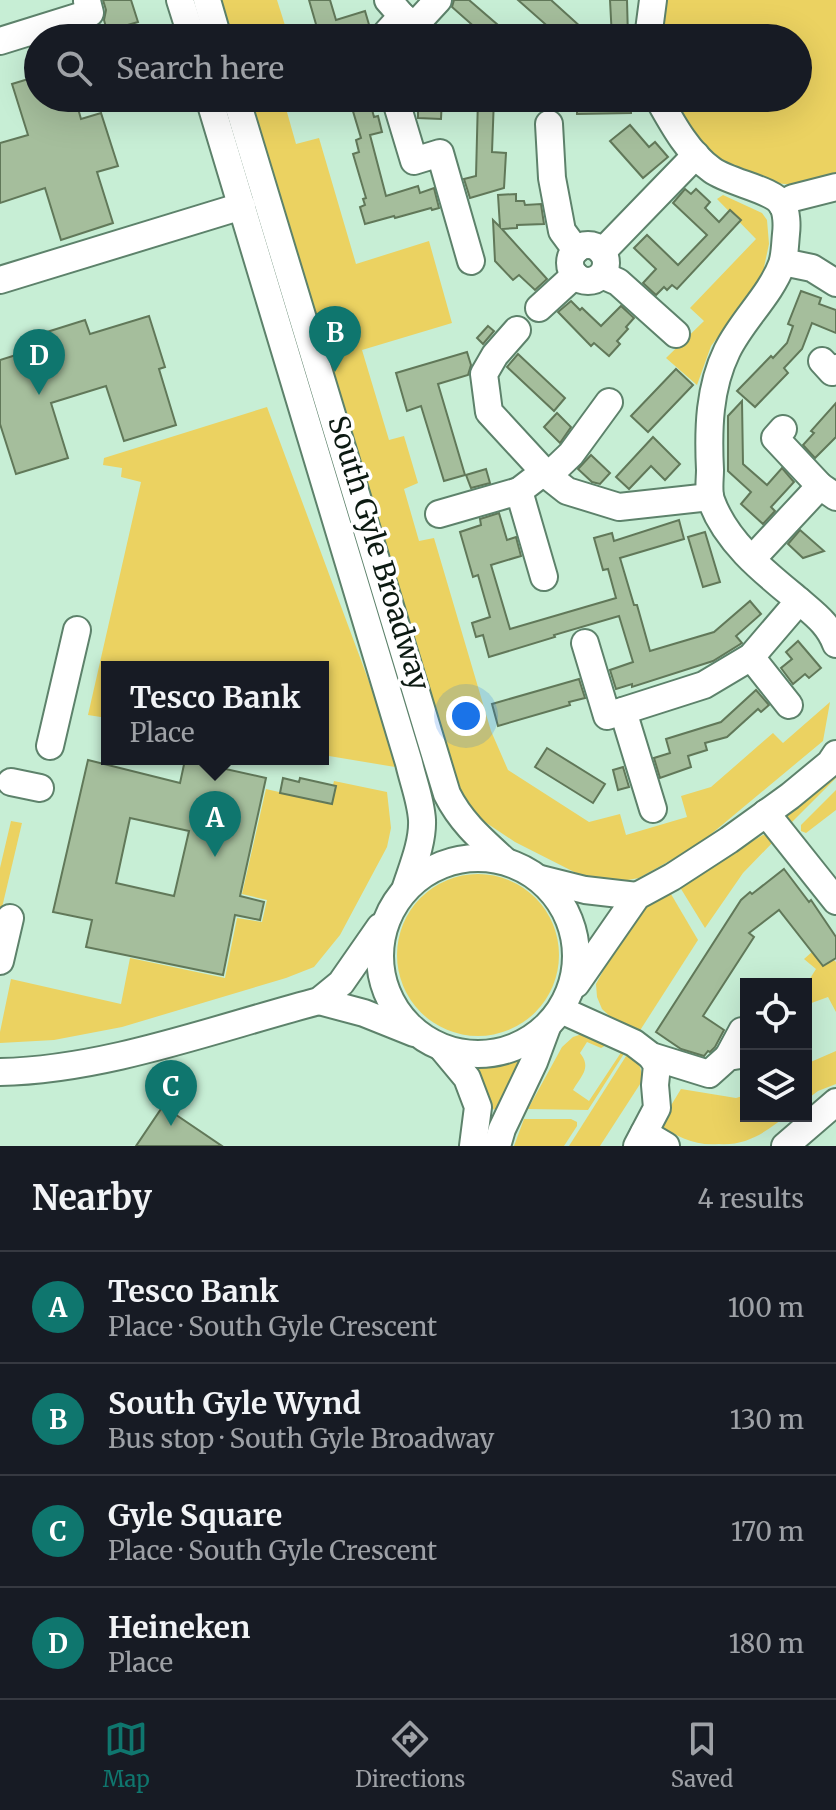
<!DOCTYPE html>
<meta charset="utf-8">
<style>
body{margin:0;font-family:Merriweather,serif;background:#20242c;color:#f1f3f6}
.controls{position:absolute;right:24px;bottom:24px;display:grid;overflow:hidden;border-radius:0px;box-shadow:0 8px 32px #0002}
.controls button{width:72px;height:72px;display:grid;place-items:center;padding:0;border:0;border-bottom:2px solid #363941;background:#171b24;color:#f1f3f6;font:40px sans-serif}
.you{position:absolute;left:466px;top:716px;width:28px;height:28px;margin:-20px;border:6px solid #fff;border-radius:50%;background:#1a73e8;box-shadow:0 0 0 12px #1a73e833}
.badge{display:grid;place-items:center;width:52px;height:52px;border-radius:50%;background:#0f766e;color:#fff;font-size:26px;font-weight:700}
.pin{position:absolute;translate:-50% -66px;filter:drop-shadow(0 2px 4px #0008)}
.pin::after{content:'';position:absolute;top:42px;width:28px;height:24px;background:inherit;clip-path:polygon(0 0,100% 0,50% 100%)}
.popup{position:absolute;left:101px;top:661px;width:228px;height:104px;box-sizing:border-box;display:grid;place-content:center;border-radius:0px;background:#171b24;filter:drop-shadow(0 2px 6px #0005);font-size:26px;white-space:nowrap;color:#9ea1a6}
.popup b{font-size:30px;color:#f1f3f6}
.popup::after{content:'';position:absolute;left:50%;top:100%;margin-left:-16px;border:16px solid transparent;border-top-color:#171b24}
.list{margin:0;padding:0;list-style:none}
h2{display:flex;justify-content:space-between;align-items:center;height:104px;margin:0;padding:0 32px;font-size:34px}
h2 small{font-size:26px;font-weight:400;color:#9ea1a6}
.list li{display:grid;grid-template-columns:52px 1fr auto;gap:24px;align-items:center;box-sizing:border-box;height:112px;padding:0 32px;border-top:2px solid #363941}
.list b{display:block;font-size:30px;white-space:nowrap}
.list p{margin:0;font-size:26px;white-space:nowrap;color:#9ea1a6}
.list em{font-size:26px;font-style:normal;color:#9ea1a6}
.icon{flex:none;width:44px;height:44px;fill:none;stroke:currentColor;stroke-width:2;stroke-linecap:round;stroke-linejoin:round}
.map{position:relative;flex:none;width:836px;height:1146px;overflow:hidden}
.search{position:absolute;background:#171b24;box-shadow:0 8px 32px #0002;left:24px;right:24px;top:24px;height:88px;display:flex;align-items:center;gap:20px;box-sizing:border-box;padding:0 28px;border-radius:44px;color:#9ea1a6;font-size:30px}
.sheet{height:552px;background:#171b24}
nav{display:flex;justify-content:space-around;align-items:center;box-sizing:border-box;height:112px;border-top:2px solid #363941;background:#171b24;font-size:22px;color:#9ea1a6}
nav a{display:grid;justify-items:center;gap:4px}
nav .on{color:#0f766e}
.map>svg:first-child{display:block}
</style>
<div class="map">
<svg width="836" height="1146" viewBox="0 0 836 1146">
<rect width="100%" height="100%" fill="#c7eed5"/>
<!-- green -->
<g fill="#ebd261">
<polygon points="219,0 277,0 289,38 230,38"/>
<polygon points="664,0 836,0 836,176 795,185 755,181 716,160 692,137 668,98 798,98 798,38 659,38"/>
<polygon points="249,98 283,98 296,144 319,138 356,264 429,241 452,323 362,350 389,440 404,436 418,483 404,489 419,541 434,538 491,731 508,770 589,822 620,814 626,835 687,817 681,796 711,787 773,733 783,743 830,702 823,741 698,845 639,878 616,882 588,879 515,842 482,820 459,793"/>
<polygon points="723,195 762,213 767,220 769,244 761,281 711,346 697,385 666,358 704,321 690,308 756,239 717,199"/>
<polygon points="267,407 401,768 323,755 323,667 107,667 107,718 88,715 141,482 121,477 122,468 103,465 104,458"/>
<polygon points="836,770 836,778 788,826 786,819 788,813"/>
<polygon points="334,781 387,792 391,828 387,847 340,935 314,967 286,978 122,1027 54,1040 0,1043 0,1032 11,979 121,1004 130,958 225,978 237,918 262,922 267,900 242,894 266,789 331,804 336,787 333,785"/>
<polygon points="836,790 836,810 806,833 801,831 801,825"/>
<polygon points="11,821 22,823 0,916 0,868"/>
<polygon points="763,835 770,836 775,840 743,873 705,928 678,884"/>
<circle cx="478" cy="955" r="81"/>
<polygon points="668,889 698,940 639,1032 614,1020 602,1009 597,997 596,984 633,916"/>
<polygon points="812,952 823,966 834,960 836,962 836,1012 828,997 806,1005 806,985 816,969 804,959"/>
<path d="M 585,1033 L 610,1043 L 601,1048 L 587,1042 L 580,1053 C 592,1068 581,1076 573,1090 L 589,1101 L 624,1048 L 627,1049 L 588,1110 L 528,1109 L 562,1047 L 573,1037 Z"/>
<polygon points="836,1051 836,1084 818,1091 806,1100 806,1064"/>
<polygon points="530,1052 504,1110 490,1109 486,1088 476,1065 507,1060"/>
<path d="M 628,1053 C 639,1061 642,1068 642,1081 L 600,1146 L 569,1146 Z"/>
<path d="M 681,1089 L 736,1098 L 746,1095 L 746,1116 L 786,1116 C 766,1132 746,1146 719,1144 C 694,1146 679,1137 659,1125 Z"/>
<polygon points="524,1119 571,1119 577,1122 577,1126 564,1146 514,1146"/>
</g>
<!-- building -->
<g fill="#a5be9c" stroke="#617859" stroke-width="2" fill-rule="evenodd">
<polygon points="103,0 131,0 138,22 107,31 104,20 106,10"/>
<polygon points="309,0 330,0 336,20 365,11 370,28 338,38 320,38"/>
<polygon points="454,0 469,0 513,38 487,38 452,7"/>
<polygon points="518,0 551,0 593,38 570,38 557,27 553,31"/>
<polygon points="610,0 627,0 628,38 612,38"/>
<polygon points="38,76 38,98 75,98 81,119 101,113 118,166 97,172 113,223 61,240 45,188 0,203 0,143 28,135 12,84"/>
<polygon points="349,98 369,98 374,117 378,116 382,132 370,135 386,196 418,186 420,193 434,188 439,208 432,210 431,208 395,218 394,216 365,224 360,207 365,205 363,199 366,198 353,154 359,152 356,140 361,138"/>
<polygon points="418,98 442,98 441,119 418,118"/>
<polygon points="478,98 494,98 492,152 506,153 504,188 470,198 464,179 476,176"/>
<polygon points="577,98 631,98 631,113 577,114"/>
<polygon points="630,125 649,147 655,142 668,157 643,178 610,141"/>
<polygon points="685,189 691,194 696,189 710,202 705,208 719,222 730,210 741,220 677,289 672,285 667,290 664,287 656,295 643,283 656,269 634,248 647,235 678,265 707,235 673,203"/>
<polygon points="516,194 516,201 524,201 525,205 541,204 544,224 517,225 517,228 502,229 547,279 535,290 519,275 513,280 495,261 493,220 500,227 498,195"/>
<polygon points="801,291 821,298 819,304 836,310 836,333 812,323 802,349 784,368 788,373 755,407 737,391 771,356 773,358 787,343 793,326 788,324"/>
<polygon points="571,301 580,310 582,308 601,326 621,306 634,318 626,327 628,329 617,341 620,344 609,356 594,343 591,346 558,312"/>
<polygon points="149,316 165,367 159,369 176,425 124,441 106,386 51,403 68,458 16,474 0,424 0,360 35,349 31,337 85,320 90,334"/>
<polygon points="488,326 494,331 483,344 477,338"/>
<polygon points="467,352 471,365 468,375 438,384 465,475 444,481 421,406 407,411 396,373"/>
<polygon points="518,354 565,398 554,411 507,367"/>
<polygon points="676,369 693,385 648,432 631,416"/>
<polygon points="742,401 743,464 767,485 782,468 794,482 771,507 775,511 763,524 741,504 751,492 728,471 728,416"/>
<polygon points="836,403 836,437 815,458 803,445 814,433 811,431"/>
<polygon points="557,413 571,427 560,443 544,427"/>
<polygon points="653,437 680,464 665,480 651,466 629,489 616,477"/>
<polygon points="591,455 610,473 600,484 592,482 578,469"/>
<polygon points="486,469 490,483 471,488 466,475"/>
<polygon points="499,513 507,540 516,537 521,556 491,565 510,629 616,598 608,569 603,570 594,538 612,533 614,541 679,520 684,539 620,558 634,605 637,605 650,651 714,632 750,601 761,614 736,636 742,643 713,661 632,687 632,684 616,689 610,670 633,662 619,616 554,635 555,637 489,657 483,635 476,637 472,623 490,617 478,575 473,577 460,532 481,525 480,519"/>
<polygon points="800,530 824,551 803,558 788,544"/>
<polygon points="705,532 720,582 703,587 688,537"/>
<polygon points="798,641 821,668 809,678 805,674 793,684 781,668 792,659 786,652"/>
<polygon points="579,679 585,698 569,702 570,705 498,726 492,704"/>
<polygon points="756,690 769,705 761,712 758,709 727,737 705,743 707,750 688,756 691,767 660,778 654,758 670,753 666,739 721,722"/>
<polygon points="547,748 605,784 593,803 535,767"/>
<path d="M 88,760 L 180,783 L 185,760 L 266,778 L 240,896 L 264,902 L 260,920 L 235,915 L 223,975 L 86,947 L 92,920 L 53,912 ZM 130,818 L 189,831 L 174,896 L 116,883 Z"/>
<polygon points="623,767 629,787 618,790 613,770"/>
<polygon points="283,778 299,782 300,778 336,786 332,804 280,793"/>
<polygon points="784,869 809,902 811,900 836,937 836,958 823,966 779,910 749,933 754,937 703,1016 724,1030 715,1047 710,1052 708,1051 704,1056 681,1049 656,1032 741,900 750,892 752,894"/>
<polygon points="163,1106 222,1146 136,1146"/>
</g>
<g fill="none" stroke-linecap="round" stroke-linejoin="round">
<defs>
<g id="minor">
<polyline points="180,0 192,38"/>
<polyline points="207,0 218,38"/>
<polyline points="402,16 430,38"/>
<polyline points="415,25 438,0"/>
<polyline points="382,38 402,16 388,0"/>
<polyline points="648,38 653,0"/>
<polyline points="0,41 90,13 87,1"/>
<path d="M 209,98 L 409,763 C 413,781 421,801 422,820 C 423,843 412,868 405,890"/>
<path d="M 236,98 L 447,794 C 461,822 481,839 504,860"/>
<polyline points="395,98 414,161 440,153 471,261"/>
<path d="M 658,98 C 672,123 688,153 712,170 C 730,183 772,189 782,204 C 787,212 787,226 786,234 C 785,244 785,255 782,264 C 770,296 742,320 727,351 C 709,388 708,429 710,470 C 710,479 708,491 711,500 C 726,542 764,572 797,599 C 814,614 828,623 836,644"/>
<polyline points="549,124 552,178 562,231 576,250"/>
<polyline points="782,205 793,198 836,187"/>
<circle cx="588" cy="263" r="18"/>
<polyline points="602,252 696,155"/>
<polyline points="783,262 812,268 836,283"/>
<polyline points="602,275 618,282 676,334"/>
<polyline points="0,280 242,206"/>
<polyline points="539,308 575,275"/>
<polyline points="517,330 495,355 484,374 489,412 548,476 567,491 619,507 710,497"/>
<polyline points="822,361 832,372 836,368"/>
<polyline points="783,429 775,438 820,486"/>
<polyline points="548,476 571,454 609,402"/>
<polyline points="439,514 519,491"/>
<polyline points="752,559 820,486 836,497"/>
<polyline points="544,577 519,491 545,471"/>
<polyline points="585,643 607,716 704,685 751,657 799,601"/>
<polyline points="751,657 789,705"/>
<polyline points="623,711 653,809"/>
<polyline points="50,746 77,630"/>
<polyline points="11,782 40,788"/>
<polyline points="766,813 836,901"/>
<circle cx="478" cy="956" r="98"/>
<polyline points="541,879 585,890 637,896"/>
<polyline points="0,961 10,918"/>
<polyline points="576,984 637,896 672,877 729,840 790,796 830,763 836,754"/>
<polyline points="319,1001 364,1013 414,1033"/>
<polyline points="561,1010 634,1043 651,1056 709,1074 728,1057 746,1054"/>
<polyline points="442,1048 467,1078 478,1107 473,1146"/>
<polyline points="728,1057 742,1031"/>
<path d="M 0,1072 C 106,1070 216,1028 319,1001 L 341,983 L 380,927"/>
<polyline points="644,1133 666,1146"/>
<polyline points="497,1146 502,1129 534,1062 547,1027"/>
<polyline points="637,1146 657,1108 655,1085 657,1065 651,1056"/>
<polyline points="785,1146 836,1102"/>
</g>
</defs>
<!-- minor casing -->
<use href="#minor" stroke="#5d826b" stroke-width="30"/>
<!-- minor -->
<use href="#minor" stroke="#fff" stroke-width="26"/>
</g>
<g text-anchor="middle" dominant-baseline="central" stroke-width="7" stroke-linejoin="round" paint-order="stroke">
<!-- street labels -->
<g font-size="28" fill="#0c1a12" stroke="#fff">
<text transform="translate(379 553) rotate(73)">South Gyle Broadway</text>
</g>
</g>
</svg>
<div class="controls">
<button><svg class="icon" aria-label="locate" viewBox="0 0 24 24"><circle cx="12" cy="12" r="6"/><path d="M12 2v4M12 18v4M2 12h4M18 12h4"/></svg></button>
<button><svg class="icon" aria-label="layers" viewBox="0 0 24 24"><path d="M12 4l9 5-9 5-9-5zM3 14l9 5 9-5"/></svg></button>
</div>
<div class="you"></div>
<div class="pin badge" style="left:215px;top:857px">A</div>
<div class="popup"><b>Tesco Bank</b>Place</div>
<div class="pin badge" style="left:335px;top:372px">B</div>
<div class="pin badge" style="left:171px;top:1126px">C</div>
<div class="pin badge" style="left:39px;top:395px">D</div>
<div class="search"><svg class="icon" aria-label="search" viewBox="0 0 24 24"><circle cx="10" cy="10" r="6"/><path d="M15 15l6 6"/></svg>Search here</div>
</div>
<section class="sheet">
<h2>Nearby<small>4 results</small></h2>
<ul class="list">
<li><span class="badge">A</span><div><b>Tesco Bank</b><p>Place · South Gyle Crescent</p></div><em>100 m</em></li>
<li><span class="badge">B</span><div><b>South Gyle Wynd</b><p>Bus stop · South Gyle Broadway</p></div><em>130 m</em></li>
<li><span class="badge">C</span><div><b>Gyle Square</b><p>Place · South Gyle Crescent</p></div><em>170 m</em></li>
<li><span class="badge">D</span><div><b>Heineken</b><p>Place</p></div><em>180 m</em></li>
</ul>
</section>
<nav>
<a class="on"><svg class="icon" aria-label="map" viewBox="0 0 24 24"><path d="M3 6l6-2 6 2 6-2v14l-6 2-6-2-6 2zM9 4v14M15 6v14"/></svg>Map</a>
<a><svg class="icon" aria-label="directions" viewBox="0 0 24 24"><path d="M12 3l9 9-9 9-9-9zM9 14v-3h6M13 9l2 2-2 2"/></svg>Directions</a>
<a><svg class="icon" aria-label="saved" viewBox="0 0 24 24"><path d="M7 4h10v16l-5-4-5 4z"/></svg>Saved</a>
</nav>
